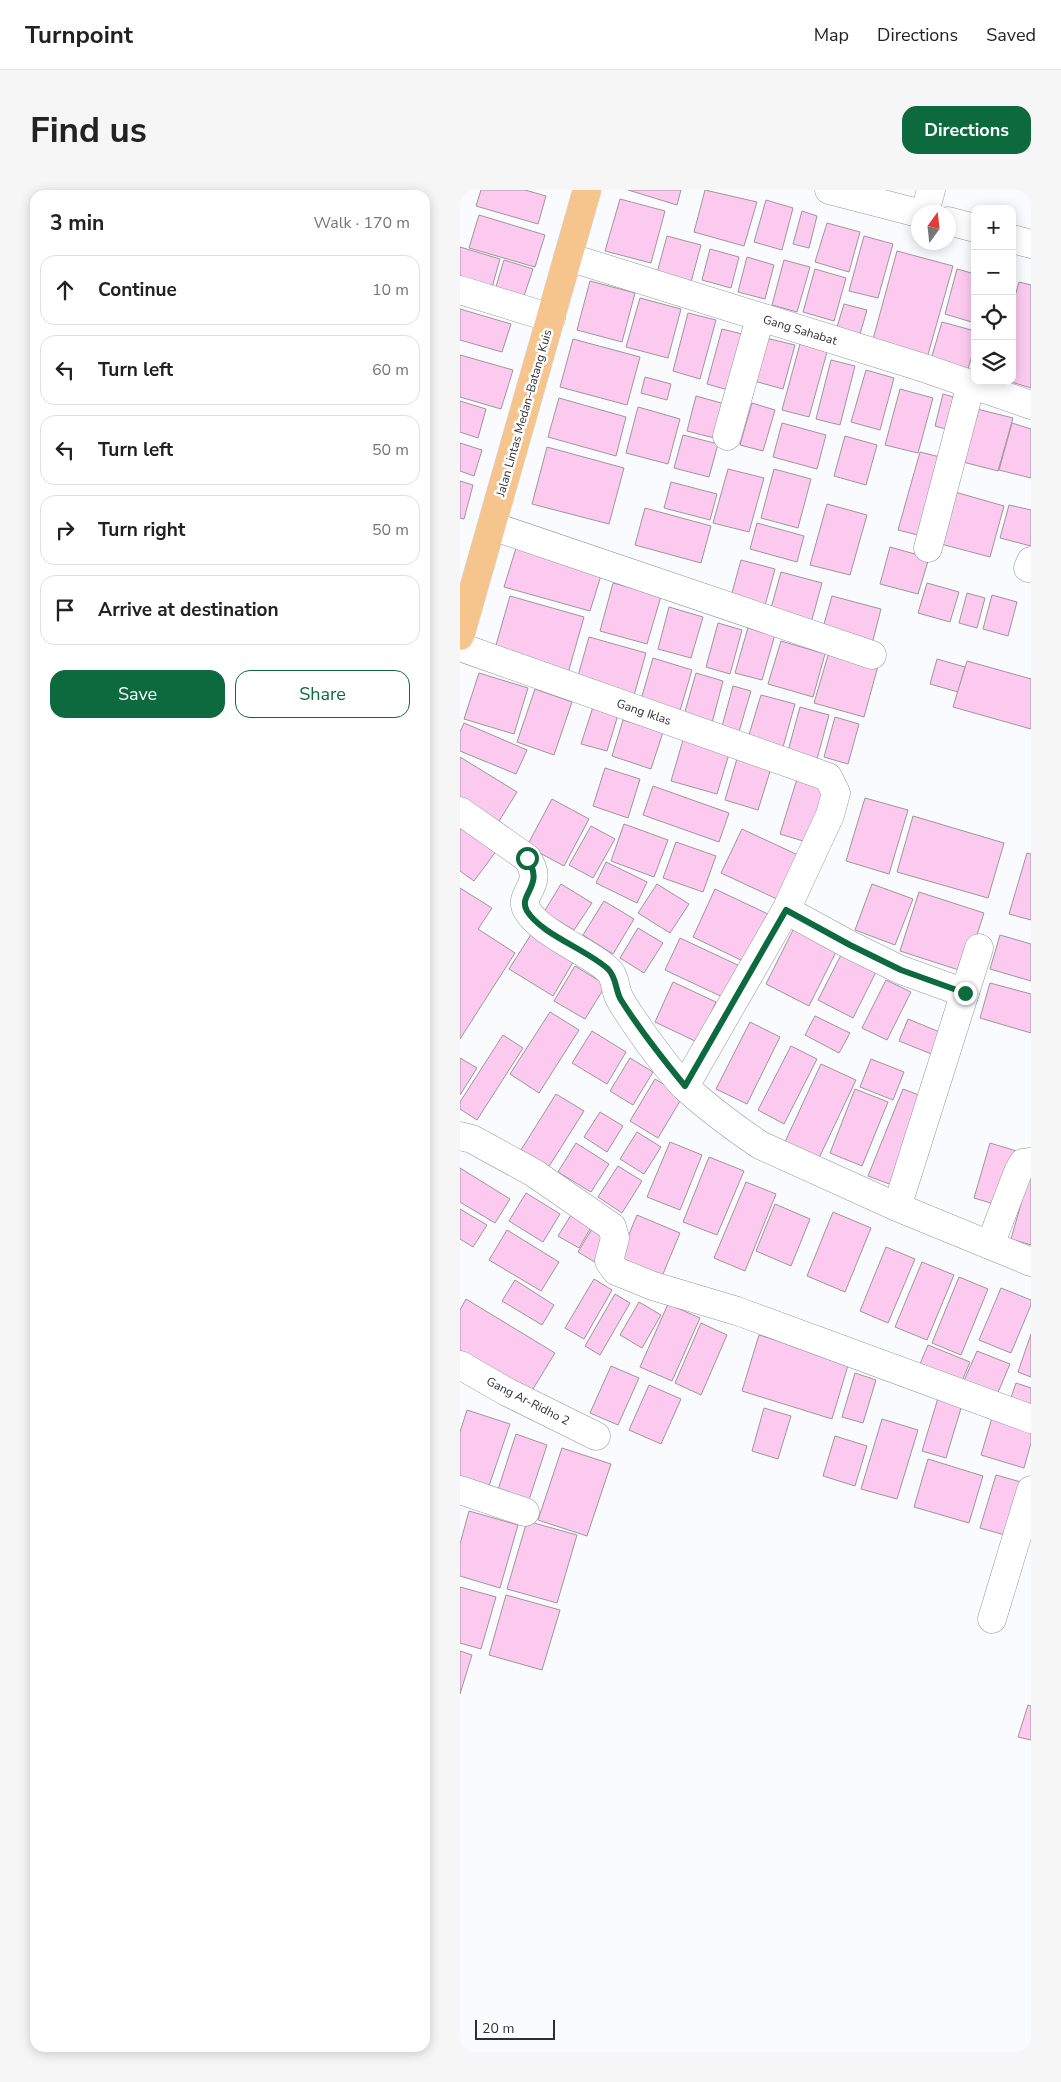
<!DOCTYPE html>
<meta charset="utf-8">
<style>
body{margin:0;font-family:"Nunito Sans",sans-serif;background:#f6f6f6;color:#222}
.controls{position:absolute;right:15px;top:15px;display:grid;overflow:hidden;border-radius:10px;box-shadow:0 2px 12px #0003}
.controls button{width:45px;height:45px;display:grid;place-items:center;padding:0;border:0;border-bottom:1px solid #e0e0e0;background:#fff;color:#222;font:25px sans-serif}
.compass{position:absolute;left:451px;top:15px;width:45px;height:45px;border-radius:50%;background:#fff;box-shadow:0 2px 12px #0003;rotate:15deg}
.scale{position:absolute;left:15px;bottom:12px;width:80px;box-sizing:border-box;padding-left:5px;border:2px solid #2e2f32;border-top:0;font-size:14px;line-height:18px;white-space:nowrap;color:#2e2f32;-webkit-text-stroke:4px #fff;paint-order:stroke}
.stop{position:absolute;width:15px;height:15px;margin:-11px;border:4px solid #0c6a3e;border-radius:50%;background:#fff}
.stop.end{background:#0c6a3e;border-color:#fff;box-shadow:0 1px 5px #0008}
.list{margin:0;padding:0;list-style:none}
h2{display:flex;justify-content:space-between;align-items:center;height:65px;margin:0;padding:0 20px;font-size:21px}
h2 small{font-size:16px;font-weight:400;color:#767676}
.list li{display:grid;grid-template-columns:32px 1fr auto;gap:15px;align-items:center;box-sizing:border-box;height:70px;margin:0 10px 10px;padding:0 10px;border:1px solid #e0e0e0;border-radius:15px}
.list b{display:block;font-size:19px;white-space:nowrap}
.list em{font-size:16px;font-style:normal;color:#767676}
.actions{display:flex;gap:10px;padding:15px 20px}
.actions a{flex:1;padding:11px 0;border:1px solid #0c6a3e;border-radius:15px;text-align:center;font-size:18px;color:#0c6a3e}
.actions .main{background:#0c6a3e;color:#fff}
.icon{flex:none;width:28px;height:28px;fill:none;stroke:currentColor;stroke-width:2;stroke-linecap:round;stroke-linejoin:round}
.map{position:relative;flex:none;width:571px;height:1862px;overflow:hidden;border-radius:15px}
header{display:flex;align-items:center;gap:30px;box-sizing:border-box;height:70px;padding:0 25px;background:#fff;border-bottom:1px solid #e0e0e0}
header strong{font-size:24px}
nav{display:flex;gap:28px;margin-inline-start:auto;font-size:18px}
.intro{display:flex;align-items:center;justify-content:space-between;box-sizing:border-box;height:120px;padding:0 30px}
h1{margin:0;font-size:35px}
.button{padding:12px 22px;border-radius:15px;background:#0c6a3e;color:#fff;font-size:18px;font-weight:700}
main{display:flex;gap:30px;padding:0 30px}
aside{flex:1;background:#fff;border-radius:15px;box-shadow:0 2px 12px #0003}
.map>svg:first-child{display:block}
</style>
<header>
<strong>Turnpoint</strong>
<nav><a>Map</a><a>Directions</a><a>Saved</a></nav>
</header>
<div class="intro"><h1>Find us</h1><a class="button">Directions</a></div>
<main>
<aside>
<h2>3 min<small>Walk · 170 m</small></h2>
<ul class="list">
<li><svg class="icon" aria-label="ahead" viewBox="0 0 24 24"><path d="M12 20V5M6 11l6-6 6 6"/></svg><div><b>Continue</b></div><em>10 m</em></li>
<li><svg class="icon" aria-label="left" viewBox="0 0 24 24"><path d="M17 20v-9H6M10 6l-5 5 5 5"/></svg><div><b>Turn left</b></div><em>60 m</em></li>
<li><svg class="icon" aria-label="left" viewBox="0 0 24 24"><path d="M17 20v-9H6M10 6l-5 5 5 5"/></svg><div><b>Turn left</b></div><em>50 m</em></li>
<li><svg class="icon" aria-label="right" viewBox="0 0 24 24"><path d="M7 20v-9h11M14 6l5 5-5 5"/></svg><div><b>Turn right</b></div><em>50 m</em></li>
<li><svg class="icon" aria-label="arrive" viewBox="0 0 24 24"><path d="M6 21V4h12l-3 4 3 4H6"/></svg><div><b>Arrive at destination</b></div></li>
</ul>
<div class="actions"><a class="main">Save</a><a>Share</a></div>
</aside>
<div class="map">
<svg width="571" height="1862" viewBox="0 0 571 1862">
<rect width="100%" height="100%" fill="#f9fbfe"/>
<!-- building -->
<g fill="#fdcaef" stroke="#9e969b">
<polygon points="21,0 65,0 86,6 78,34 16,16"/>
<polygon points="168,0 221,0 217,15"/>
<polygon points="245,0 297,12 284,56 234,42"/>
<polygon points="160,9 205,21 191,73 145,61"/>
<polygon points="306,10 333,18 322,60 294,52"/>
<polygon points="342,21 357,26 349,58 333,54"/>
<polygon points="19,25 85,45 75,77 9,58"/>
<polygon points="367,33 400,42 389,82 355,72"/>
<polygon points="207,46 241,55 231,92 197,83"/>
<polygon points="404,46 433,54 418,108 389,101"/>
<polygon points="0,57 40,69 31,101 0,92"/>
<polygon points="250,59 279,67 271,98 242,90"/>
<polygon points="437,61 493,76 467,168 412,153"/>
<polygon points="287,67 314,75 305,109 278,102"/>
<polygon points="44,70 73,79 63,109 35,100"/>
<polygon points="324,70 350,77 337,122 312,115"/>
<polygon points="355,79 386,88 374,131 343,122"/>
<polygon points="497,79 515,84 515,133 485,124"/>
<polygon points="130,91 175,103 162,152 117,140"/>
<polygon points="559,92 571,95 571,198 548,191 552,191 552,117"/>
<polygon points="180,108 221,119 208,168 166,157"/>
<polygon points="384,114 407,120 400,144 377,137"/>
<polygon points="0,119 51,134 42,162 0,150"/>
<polygon points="228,123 256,130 240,189 213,181"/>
<polygon points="482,132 515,141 515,155 506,186 469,176"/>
<polygon points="262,139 290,146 275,202 247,194"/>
<polygon points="306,148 335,155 323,199 294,191"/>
<polygon points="113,149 180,167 167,215 100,197"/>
<polygon points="340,154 367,162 349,227 322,220"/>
<polygon points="0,165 53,180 41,219 0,207"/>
<polygon points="371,170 395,176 380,235 356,229"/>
<polygon points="406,180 434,188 420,240 391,232"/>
<polygon points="185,187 211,194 207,210 181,203"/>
<polygon points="440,199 473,208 458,263 425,255"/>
<polygon points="483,204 505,210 496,242 475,236"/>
<polygon points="236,206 272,216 262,250 227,241"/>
<polygon points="99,208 166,227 156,266 88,247"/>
<polygon points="0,211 26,219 18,248 0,242"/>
<polygon points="292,213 315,220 303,261 280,255"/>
<polygon points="178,217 220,229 208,274 166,263"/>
<polygon points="517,219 553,228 538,281 503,272"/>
<polygon points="322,233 366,245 357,279 313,267"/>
<polygon points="552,233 571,239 571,288 539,280"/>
<polygon points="223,245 258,254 249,287 214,278"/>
<polygon points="385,246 417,255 406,295 374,286"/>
<polygon points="0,253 22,260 14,286 0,281"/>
<polygon points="87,257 164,278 149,334 72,314"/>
<polygon points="460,262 488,269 466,347 438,340"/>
<polygon points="268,279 304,288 289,342 253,333"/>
<polygon points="314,279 351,289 338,338 301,328"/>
<polygon points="0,291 13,295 4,329 0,328"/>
<polygon points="211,292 257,304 250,330 204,318"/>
<polygon points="495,302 544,316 530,367 481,354"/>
<polygon points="367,314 407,325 390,385 350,375"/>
<polygon points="549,315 571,320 571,356 540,348"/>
<polygon points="185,318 251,336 241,373 175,355"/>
<polygon points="297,333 344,346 337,372 290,359"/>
<polygon points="57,355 143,379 130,421 44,397"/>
<polygon points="430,357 469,368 458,404 420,394"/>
<polygon points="281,370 315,379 304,419 270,410"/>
<polygon points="321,382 362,393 351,433 310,422"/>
<polygon points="153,393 201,406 187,454 140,441"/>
<polygon points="467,393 499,402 490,432 458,423"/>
<polygon points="507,403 525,408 517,438 499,433"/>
<polygon points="532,405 557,412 548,446 523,439"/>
<polygon points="50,406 124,427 108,483 34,462"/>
<polygon points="372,406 421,419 412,454 362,441"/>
<polygon points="209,417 243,427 231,468 198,459"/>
<polygon points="258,433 282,440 270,484 246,477"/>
<polygon points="289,434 316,441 302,490 275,483"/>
<polygon points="129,447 186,463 173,509 116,493"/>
<polygon points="321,451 365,464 353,507 308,494"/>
<polygon points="369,462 418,476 404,527 354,513"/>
<polygon points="193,468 232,480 219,524 180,513"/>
<polygon points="477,469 505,477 498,502 470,494"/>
<polygon points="507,471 571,489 571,539 493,517"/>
<polygon points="19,483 68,498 54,544 4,529"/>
<polygon points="236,483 263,491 252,533 224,525"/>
<polygon points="273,496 291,501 278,545 261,540"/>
<polygon points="75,499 112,512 94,565 57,552"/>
<polygon points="301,505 335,514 323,557 288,548"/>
<polygon points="133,517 158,525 147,561 121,554"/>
<polygon points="340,517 369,525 357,569 328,561"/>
<polygon points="375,527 399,534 388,574 364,567"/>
<polygon points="163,530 203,542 191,579 152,566"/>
<polygon points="4,533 67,560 56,584 0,561 0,542"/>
<polygon points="223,550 269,564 257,604 211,591"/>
<polygon points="278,565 312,575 298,620 265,610"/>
<polygon points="0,567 57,602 36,636 0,613"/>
<polygon points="145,578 180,589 168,628 133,616"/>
<polygon points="337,589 370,600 353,654 320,644"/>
<polygon points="193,596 269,623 259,652 183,625"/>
<polygon points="405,608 448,620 429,684 386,671"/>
<polygon points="92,609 129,629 104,676 67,656"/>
<polygon points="453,626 544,653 528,708 437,682"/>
<polygon points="0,634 37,660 14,691 0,681"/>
<polygon points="164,634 208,650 194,687 151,671"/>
<polygon points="131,636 155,649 133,688 109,675"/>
<polygon points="282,639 340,666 319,710 261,683"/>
<polygon points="216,652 256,666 243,702 203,688"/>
<polygon points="567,663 571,664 571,730 549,724"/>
<polygon points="146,672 187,692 177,713 136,693"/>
<polygon points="101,694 132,713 114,740 84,722"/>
<polygon points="197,694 229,714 210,743 178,723"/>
<polygon points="412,694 453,709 435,755 395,740"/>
<polygon points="0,698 32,718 18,739 55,763 0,849"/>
<polygon points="255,699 310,725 287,773 233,747"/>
<polygon points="459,702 524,723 505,782 440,761"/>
<polygon points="144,711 174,729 153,764 123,745"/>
<polygon points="335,736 378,758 349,816 306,794"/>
<polygon points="178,738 203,753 184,783 160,768"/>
<polygon points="72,743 115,769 93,806 49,779"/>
<polygon points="540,745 571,754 571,791 530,779"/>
<polygon points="220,748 284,778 269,810 205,780"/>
<polygon points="381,765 416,782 393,828 358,810"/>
<polygon points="115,776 146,795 125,829 94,811"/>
<polygon points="426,790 451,802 427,850 402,838"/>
<polygon points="213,792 256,812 237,852 195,832"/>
<polygon points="530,793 571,804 571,843 520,828"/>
<polygon points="90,822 119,840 79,903 50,884"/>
<polygon points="355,826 390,843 379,863 345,845"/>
<polygon points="448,829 487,845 479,867 439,851"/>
<polygon points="290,832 320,847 287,914 256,899"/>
<polygon points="132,841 166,862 147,894 112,873"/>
<polygon points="43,845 63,858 17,930 0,919 0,912"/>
<polygon points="331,856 357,869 324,934 298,920"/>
<polygon points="0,868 17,878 0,905"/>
<polygon points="170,868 193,882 173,915 150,901"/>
<polygon points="411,869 444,882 433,910 400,897"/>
<polygon points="361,874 396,890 359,968 325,952"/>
<polygon points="195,889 223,906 198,948 170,931"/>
<polygon points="395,899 428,912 402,976 370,963"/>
<polygon points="443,899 467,908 432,995 408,986"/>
<polygon points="96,904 124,921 88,978 61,960"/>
<polygon points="140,922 163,936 147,962 124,947"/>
<polygon points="177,942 201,957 184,984 160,969"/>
<polygon points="210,952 242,965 220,1020 187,1007"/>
<polygon points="116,953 149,974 131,1002 98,982"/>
<polygon points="530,953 560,962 544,1017 514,1008"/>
<polygon points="249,967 284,981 257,1045 223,1032"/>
<polygon points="158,976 182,991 162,1023 138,1007"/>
<polygon points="0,978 50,1009 35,1033 0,1012"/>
<polygon points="568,989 571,990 571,1055 551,1049"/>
<polygon points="286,992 316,1004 285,1081 254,1068"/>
<polygon points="66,1003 100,1024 83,1052 49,1031"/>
<polygon points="315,1014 350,1029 331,1076 296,1061"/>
<polygon points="0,1019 27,1035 13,1057 0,1049"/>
<polygon points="113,1022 133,1034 119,1058 98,1046"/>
<polygon points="373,1022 411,1038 385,1102 347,1086"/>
<polygon points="177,1025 220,1043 201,1089 158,1071"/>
<polygon points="132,1039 152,1051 138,1074 118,1062"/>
<polygon points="47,1040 99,1072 81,1101 29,1070"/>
<polygon points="426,1057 455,1069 428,1133 400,1121"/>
<polygon points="462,1072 494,1085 467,1150 435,1137"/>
<polygon points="499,1087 528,1099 501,1165 472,1153"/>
<polygon points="134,1089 152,1100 124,1149 105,1138"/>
<polygon points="55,1090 94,1115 82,1135 42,1111"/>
<polygon points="541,1098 571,1110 571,1115 551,1163 519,1150"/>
<polygon points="155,1104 170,1113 140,1165 125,1156"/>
<polygon points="6,1109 95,1163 68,1207 0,1166 0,1120"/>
<polygon points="179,1112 201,1125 182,1158 160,1145"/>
<polygon points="208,1114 240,1128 212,1191 180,1177"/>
<polygon points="241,1133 267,1145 241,1205 215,1193"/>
<polygon points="571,1144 571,1187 558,1182"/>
<polygon points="299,1145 389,1172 372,1229 282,1201"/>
<polygon points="468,1155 510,1172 499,1198 457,1181"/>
<polygon points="517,1161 550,1174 536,1207 503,1193"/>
<polygon points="151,1176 179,1188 158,1235 130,1223"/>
<polygon points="395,1183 416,1190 403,1233 382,1227"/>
<polygon points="556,1193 571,1198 571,1224 548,1216"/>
<polygon points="189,1195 221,1209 201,1254 169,1240"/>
<polygon points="478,1208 502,1215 486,1268 462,1261"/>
<polygon points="304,1218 331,1226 318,1269 292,1261"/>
<polygon points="7,1220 50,1234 29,1296 0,1286 0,1242"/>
<polygon points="534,1221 571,1233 571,1253 564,1278 521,1265"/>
<polygon points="422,1229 458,1240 437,1309 401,1299"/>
<polygon points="56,1244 87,1255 66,1319 35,1309"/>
<polygon points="375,1246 407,1256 395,1296 363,1286"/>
<polygon points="102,1258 151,1274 127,1346 78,1330"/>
<polygon points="468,1269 523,1286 509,1333 454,1317"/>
<polygon points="536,1285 561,1292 545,1345 520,1338"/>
<polygon points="9,1321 58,1335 40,1398 0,1386 0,1354"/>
<polygon points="67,1331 117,1345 97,1413 47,1399"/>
<polygon points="0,1397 36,1407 21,1459 0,1453"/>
<polygon points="46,1405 100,1420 82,1480 29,1465"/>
<polygon points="0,1461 12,1465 0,1504"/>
<polygon points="568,1515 571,1516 571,1550 558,1547"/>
</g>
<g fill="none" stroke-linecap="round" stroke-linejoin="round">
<defs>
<g id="minor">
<polyline points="369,0 458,23"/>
<polyline points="465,22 471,0"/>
<polyline points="488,31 515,38"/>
<polyline points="552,49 571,54"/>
<polyline points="108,67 464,178 571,215"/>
<polyline points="0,100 91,128"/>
<polyline points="267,246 300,128"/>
<polyline points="32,336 412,465"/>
<polyline points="468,358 511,194"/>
<polyline points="568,378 571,371"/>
<polyline points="0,457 368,587 376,603 370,625 326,720 225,896"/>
<path d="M 0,621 L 67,668 C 86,696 57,703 67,720 C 80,743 125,760 146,778 C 156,786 154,795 158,805 C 163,817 173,829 180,840 C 191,856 212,884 225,897 C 248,918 275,938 300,955 L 437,1017 L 571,1072"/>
<polyline points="326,720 390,755 441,780 505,803"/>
<polyline points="0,946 12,949 74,983 152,1037 155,1048 149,1071 156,1081 193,1096 277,1121 571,1229"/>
<polyline points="437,1017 519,758"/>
<polyline points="530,1055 558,982 563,973 571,972"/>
<polyline points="0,1175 47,1202 136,1246"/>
<polyline points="0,1300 65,1322"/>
<polyline points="532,1429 571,1300"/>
</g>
<polyline id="highway" points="0,446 127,0"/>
</defs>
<!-- minor casing -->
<use href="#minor" stroke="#95989f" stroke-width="29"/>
<!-- highway casing -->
<use href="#highway" stroke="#d5d5d6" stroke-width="29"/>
<!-- minor -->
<use href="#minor" stroke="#fff" stroke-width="28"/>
<!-- highway -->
<use href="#highway" stroke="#f6c58e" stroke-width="28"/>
</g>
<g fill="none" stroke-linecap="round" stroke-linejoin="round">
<!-- route -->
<path stroke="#0c6a3e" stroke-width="6" d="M 67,668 C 86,696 57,704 67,721 C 82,745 126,759 148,779 C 157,788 155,800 161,810 C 180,840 202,868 225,896 L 326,720 L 390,755 L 441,780 L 505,803"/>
</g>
<g text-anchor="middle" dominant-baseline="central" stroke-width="5" stroke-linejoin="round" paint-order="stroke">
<!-- street labels -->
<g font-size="12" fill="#2e2f32" stroke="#fff">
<text transform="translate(340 140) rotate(17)">Gang Sahabat</text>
<text transform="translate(64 223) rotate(-74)">Jalan Lintas Medan–Batang Kuis</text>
<text transform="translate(184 522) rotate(19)">Gang Iklas</text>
<text transform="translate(68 1211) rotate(27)">Gang Ar-Ridho 2</text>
</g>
</g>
</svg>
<div class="controls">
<button>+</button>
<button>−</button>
<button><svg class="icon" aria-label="locate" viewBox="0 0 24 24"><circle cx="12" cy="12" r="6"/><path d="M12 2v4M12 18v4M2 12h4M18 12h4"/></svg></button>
<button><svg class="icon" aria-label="layers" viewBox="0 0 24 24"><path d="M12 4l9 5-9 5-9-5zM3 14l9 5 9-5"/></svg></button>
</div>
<svg class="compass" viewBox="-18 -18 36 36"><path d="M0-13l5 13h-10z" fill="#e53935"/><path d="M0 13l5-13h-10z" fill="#767676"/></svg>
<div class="scale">20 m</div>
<div class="stop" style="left:67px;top:668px"></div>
<div class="stop end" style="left:505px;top:803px"></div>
</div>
</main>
